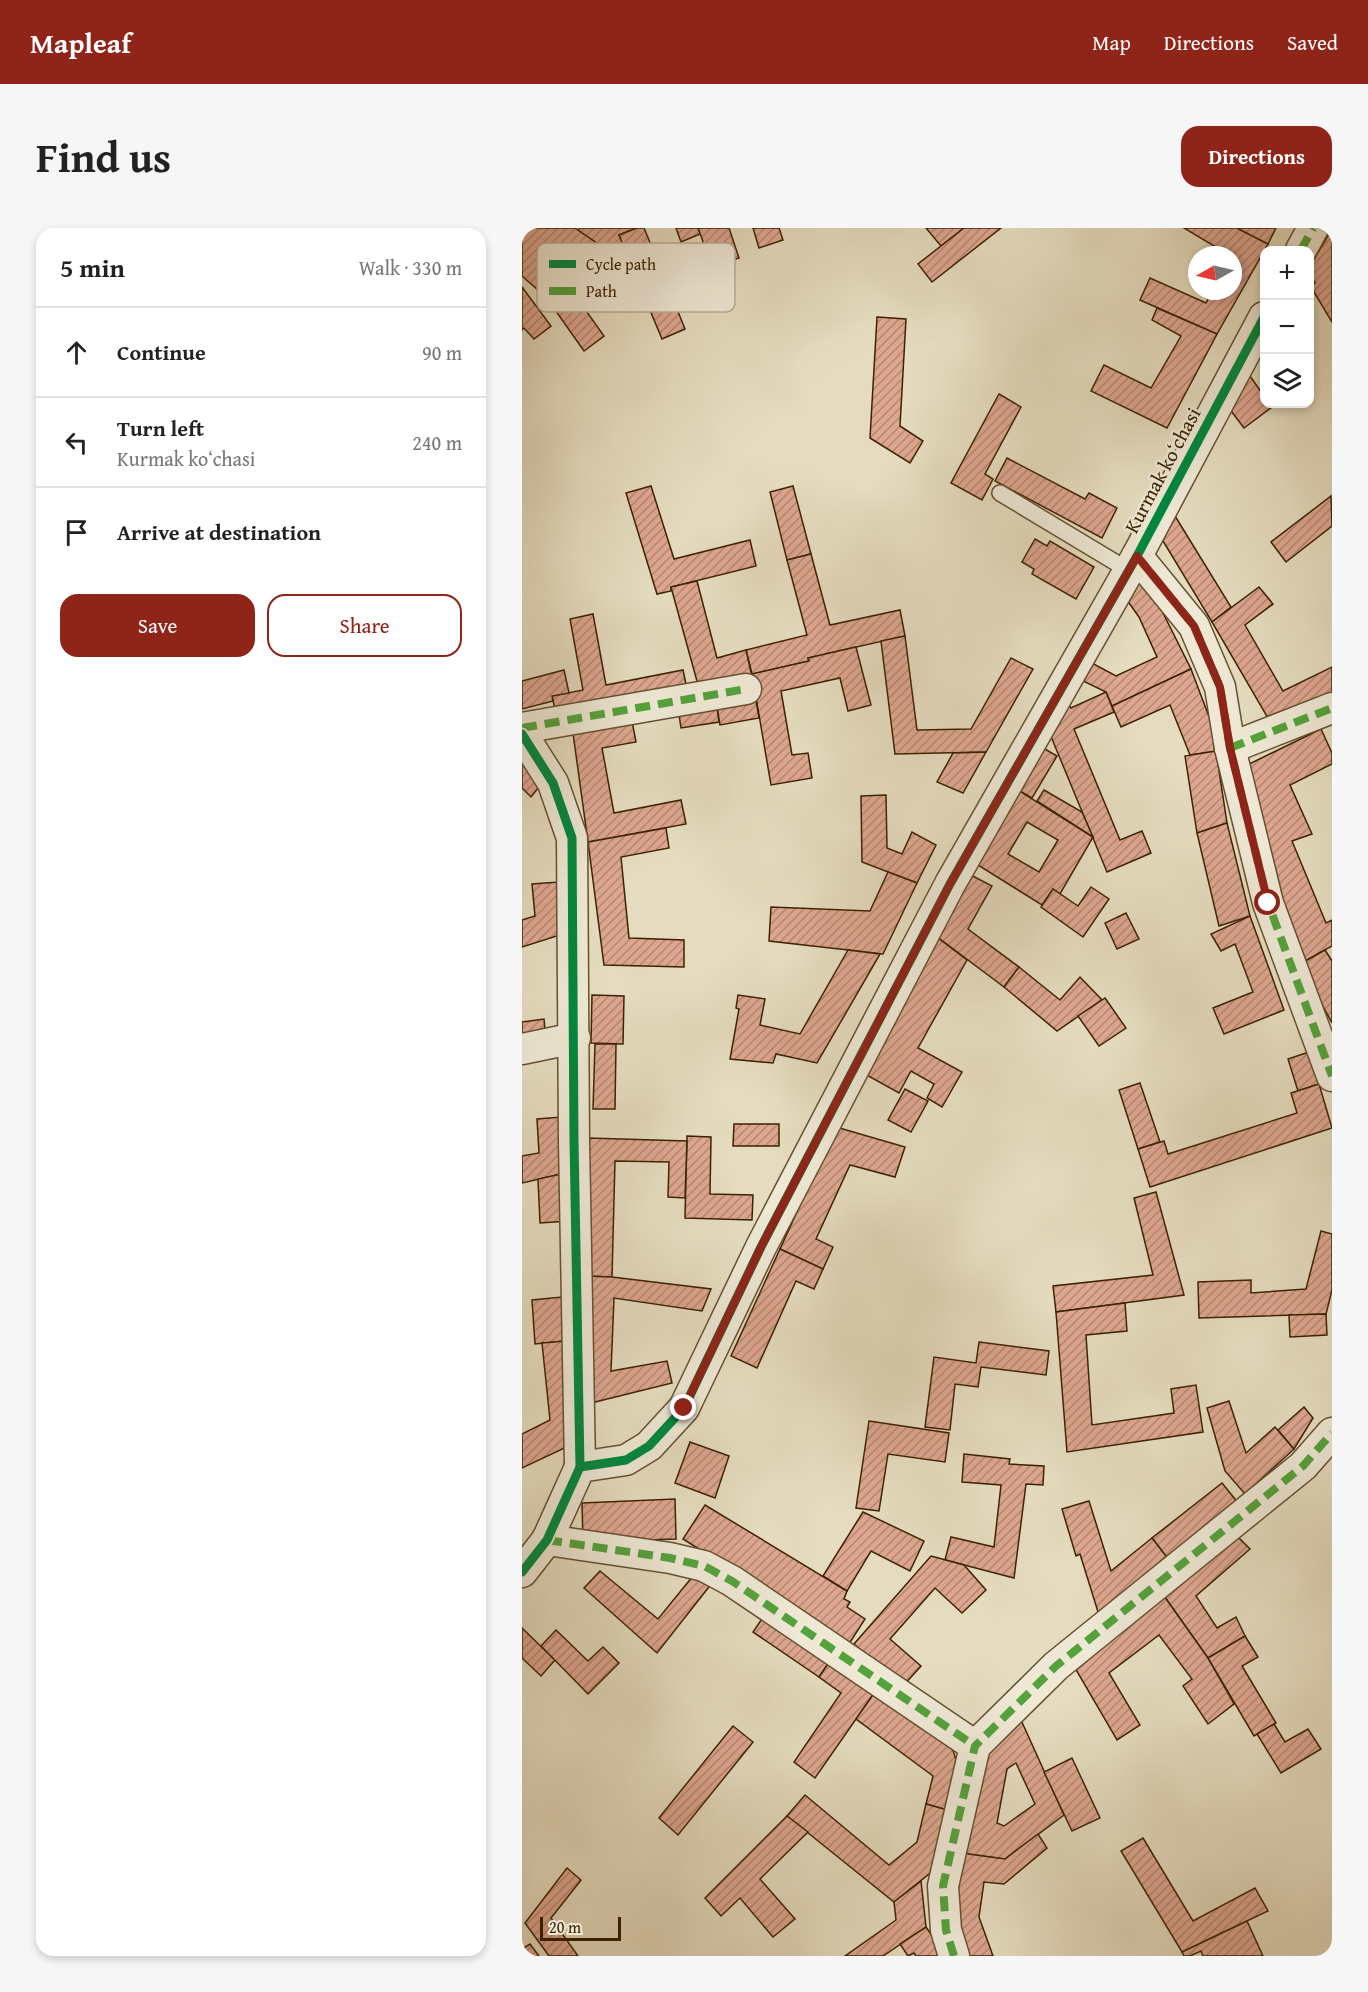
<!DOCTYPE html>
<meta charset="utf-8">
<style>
body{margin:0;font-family:"Gentium Book Plus",serif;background:#f6f6f6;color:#222}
.controls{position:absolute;right:18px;top:18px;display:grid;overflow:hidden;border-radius:12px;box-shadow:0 3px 9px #0003}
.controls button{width:54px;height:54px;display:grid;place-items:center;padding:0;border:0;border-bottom:2px solid #e0e0e0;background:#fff;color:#222;font:30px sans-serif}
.compass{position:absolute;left:666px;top:18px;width:54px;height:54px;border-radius:50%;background:#fff;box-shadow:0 3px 9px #0003;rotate:262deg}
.scale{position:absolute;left:18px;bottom:15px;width:81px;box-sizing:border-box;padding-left:6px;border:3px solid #3c2201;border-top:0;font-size:16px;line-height:21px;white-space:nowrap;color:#3c2201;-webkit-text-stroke:4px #eee8d5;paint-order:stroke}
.stop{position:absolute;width:18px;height:18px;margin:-14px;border:4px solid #8f2418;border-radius:50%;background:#fff}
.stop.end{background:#8f2418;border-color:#fff;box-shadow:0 2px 6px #0008}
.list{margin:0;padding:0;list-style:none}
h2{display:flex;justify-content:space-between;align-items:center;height:78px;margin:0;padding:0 24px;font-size:26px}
h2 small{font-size:20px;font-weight:400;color:#767676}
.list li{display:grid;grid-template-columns:39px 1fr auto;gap:18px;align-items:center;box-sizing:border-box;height:90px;padding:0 24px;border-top:2px solid #e0e0e0}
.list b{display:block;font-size:22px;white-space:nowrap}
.list p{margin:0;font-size:20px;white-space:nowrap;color:#767676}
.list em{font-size:20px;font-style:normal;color:#767676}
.actions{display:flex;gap:12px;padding:18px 24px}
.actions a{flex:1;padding:14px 0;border:2px solid #8f2418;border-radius:18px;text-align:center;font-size:21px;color:#8f2418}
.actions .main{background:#8f2418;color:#fff}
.icon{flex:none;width:33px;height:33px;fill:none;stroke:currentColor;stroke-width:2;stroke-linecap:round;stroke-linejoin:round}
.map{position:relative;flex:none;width:810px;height:1728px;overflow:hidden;border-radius:18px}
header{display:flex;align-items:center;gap:36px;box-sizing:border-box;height:84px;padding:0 30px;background:#8f2418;color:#fff}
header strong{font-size:28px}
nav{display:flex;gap:33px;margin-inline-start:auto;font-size:21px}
.intro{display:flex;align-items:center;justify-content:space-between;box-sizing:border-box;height:144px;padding:0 36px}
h1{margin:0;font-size:42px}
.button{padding:15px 27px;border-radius:18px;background:#8f2418;color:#fff;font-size:21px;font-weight:700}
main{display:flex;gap:36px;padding:0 36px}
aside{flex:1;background:#fff;border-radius:18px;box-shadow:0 3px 9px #0003}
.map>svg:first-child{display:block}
</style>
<header>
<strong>Mapleaf</strong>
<nav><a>Map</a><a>Directions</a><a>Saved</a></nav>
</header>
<div class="intro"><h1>Find us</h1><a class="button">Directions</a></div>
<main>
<aside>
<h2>5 min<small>Walk · 330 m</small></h2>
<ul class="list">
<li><svg class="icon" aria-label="ahead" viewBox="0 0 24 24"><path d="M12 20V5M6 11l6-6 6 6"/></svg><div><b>Continue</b></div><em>90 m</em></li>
<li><svg class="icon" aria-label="left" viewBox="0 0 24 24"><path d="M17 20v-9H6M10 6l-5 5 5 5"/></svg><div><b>Turn left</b><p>Kurmak koʻchasi</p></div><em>240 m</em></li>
<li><svg class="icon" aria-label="arrive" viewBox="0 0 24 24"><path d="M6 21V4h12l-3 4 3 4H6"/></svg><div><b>Arrive at destination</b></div></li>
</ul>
<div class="actions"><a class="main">Save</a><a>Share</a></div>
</aside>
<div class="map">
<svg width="810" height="1728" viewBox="0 0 810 1728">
<defs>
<pattern id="building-hatch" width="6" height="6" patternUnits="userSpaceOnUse" patternTransform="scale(1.5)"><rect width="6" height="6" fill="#dea690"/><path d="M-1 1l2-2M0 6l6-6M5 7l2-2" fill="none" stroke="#b58773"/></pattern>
</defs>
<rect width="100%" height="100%" fill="#e5dcbf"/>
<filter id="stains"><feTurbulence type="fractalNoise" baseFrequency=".00333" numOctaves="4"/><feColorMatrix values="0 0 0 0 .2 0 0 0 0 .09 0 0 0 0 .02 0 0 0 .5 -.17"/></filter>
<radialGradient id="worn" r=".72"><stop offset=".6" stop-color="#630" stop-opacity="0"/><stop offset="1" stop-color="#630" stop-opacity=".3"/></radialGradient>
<!-- building -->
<g fill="url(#building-hatch)" stroke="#3c2201" stroke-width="1.5" fill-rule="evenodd">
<polygon points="4,0 53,0 91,26 82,42 54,24 38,46 82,108 62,123 24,69 0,48 0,6"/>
<polygon points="58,0 115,0 97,7 103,20 91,26 56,2"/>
<polygon points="115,0 122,0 141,46 117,56 97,7"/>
<polygon points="154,0 176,0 178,6 159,14"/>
<polygon points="176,0 207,0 217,30 190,38"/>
<polygon points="231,0 257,0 261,12 237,20"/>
<polygon points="404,0 442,0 419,18"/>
<polygon points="442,0 479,0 410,54 396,36"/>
<polygon points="662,0 715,0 746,16 695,106 618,72 628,50 684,75 690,63 711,63 711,27 707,27"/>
<polygon points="715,0 754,0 746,16"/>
<polygon points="810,1 810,94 789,59 793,55 788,47 788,38"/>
<polygon points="141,46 163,101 140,111 117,56"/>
<polygon points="0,59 29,98 12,111 2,100 0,102"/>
<polygon points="635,80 695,106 645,200 569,163 582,137 629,160 659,108 630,92"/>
<polygon points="355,89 384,91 378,198 401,213 388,235 348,210"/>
<polygon points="728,148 742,168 742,176 748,176 750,179 722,200 703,175 714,159"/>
<polygon points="477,166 499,179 463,246 471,251 460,272 429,255"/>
<polygon points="485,230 563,271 567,265 595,280 580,310 473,253"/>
<polygon points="129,258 152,331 228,312 234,338 149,359 149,363 135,366 104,265"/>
<polygon points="271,258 289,326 265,332 248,264"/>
<polygon points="809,268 810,298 764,334 749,314"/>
<polygon points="653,288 709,379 690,394 638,308"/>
<polygon points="513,311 525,318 528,313 572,339 554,371 510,346 512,341 500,334"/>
<polygon points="289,326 308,397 378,382 383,408 286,430 287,433 230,446 224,422 285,407 265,332"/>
<polygon points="616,352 636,375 669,441 590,478 584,464 559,452 568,434 594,448 635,429 617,389 602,368"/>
<polygon points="175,353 195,430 224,422 230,449 178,464 149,359"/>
<polygon points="737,359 751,376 723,397 761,463 810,439 810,468 750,497 690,394"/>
<polygon points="71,386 84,457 161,442 165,461 34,486 30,468 61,462 48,391"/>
<polygon points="383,408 395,502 449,501 489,430 511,441 464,524 373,526 359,413"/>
<polygon points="334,419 349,477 326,483 318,450 259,463 270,527 286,525 290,550 249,557 230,446 287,433 286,430"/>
<polygon points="669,441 692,502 694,523 668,527 648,477 599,499 590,478"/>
<polygon points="42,442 47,465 30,468 31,473 0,481 0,453"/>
<polygon points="584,464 592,484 552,501 598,612 620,603 629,625 585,644 523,494 541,466 549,480"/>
<polygon points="233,467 237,490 198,497 194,473"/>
<polygon points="194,473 197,494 159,500 156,480"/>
<polygon points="109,488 114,514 80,520 92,585 159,572 164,596 66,614 50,498"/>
<polygon points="799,501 810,525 810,536 768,557 790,606 770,613 804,695 810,692 810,718 778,736 715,542"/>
<polygon points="516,517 535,528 510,570 491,559"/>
<polygon points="694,523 705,595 675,605 663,528"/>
<polygon points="0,524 17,559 9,569 0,560"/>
<polygon points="464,524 441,565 415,554 431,525"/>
<path d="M 491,559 L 571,609 L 538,666 L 531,661 L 520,677 L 448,632 ZM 505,594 L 536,612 L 517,644 L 486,626 Z"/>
<polygon points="522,562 560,584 571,609 515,573"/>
<polygon points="364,567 365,620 380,626 390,604 414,617 395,655 340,634 339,568"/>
<polygon points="705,595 728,688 697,698 675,605"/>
<polygon points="144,600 147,620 99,629 107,710 162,712 162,739 82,737 66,614"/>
<polygon points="366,644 395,655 361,726 247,713 249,679 348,683"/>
<polygon points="447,646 470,658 446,701 497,739 482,759 410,705"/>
<polygon points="37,654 41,706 0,719 0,692 13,688 10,656"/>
<polygon points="569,659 587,671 561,709 519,679 531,661 556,678"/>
<polygon points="604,685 617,711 595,721 583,695"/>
<polygon points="728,688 762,782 702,806 691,780 731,764 713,716 699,723 689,706"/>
<polygon points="416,710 445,732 396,820 440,844 420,879 405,870 412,856 389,843 377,865 341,845"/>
<polygon points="326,722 358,726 295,835 254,826 251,835 208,831 217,781 214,780 216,767 243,771 238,797 278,806"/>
<polygon points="803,722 810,733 810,795 778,736"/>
<polygon points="497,739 538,772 558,749 580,772 535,803 482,759"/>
<polygon points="70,767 102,768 101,816 69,815"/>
<polygon points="583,770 604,800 577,818 556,788"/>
<polygon points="22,791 24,813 0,816 0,794"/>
<polygon points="73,816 94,816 93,881 71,881"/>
<polygon points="787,824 797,856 776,863 766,831"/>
<polygon points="618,855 638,914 616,921 597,862"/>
<polygon points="797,856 810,900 628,959 616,921 642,913 646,926 775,885 769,865"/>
<polygon points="383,861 406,873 389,904 366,892"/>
<polygon points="40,889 44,945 0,955 0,928 17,925 15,891"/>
<polygon points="212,896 257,896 257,918 211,918"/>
<polygon points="314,899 383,919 373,949 328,937 294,1011 311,1019 301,1041 258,1021"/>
<polygon points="165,908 189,909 188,966 231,967 230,992 163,990"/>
<polygon points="66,910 165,913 163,970 146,969 147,934 93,933 90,1049 63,1048"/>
<polygon points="44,945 47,993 18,995 16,951"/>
<polygon points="634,964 662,1067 534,1084 531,1058 631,1047 612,970"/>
<polygon points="799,1003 810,1006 810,1062 804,1086 677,1090 676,1054 729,1052 729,1065 784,1061"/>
<polygon points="258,1021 301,1041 292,1061 274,1053 235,1140 209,1128"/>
<polygon points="63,1048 90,1049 189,1061 180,1083 92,1070 89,1143 145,1133 150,1155 69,1175"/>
<polygon points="40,1069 43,1113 13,1116 10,1072"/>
<polygon points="603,1075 605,1103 564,1107 570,1197 652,1185 649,1161 674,1157 681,1204 545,1224 534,1084"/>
<polygon points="804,1086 805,1107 768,1109 767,1087"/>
<polygon points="43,1113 53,1215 0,1240 0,1206 28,1192 20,1115"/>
<polygon points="457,1114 527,1123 524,1147 459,1139 456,1159 433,1156 428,1202 403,1199 412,1129 454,1135"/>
<polygon points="707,1173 724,1225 753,1199 772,1221 723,1266 703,1243 685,1180"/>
<polygon points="782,1179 791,1190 772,1221 756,1202"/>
<polygon points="347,1193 427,1205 423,1234 366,1226 357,1283 334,1280"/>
<polygon points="168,1214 207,1228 193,1270 153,1255"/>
<polygon points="442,1226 488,1231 487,1236 522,1238 521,1257 504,1256 492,1350 423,1332 429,1309 472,1319 479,1257 440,1254"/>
<polygon points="700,1255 717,1276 647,1332 630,1310"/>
<polygon points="153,1271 154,1311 61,1314 60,1275"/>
<polygon points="567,1273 589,1343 630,1310 647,1332 577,1387 558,1326 554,1328 540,1281"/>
<polygon points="183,1277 325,1363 322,1371 328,1374 325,1379 343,1391 327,1416 161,1311"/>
<polygon points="341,1284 402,1313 388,1343 349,1323 325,1363 301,1348"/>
<polygon points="713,1306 728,1321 674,1368 695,1400 714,1389 723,1408 686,1430 642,1368"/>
<polygon points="409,1328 442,1337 464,1362 440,1385 413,1360 368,1411 399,1438 381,1458 332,1416"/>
<polygon points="78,1343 136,1391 175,1343 190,1355 135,1425 62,1360"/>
<polygon points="642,1368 686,1430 712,1476 686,1496 661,1458 670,1451 637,1407 587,1445 618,1497 595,1512 553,1440"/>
<polygon points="244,1385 310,1430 297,1449 231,1404"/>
<polygon points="0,1400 33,1432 19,1448 0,1430"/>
<polygon points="34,1402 66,1433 81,1419 97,1435 66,1466 19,1418"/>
<polygon points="723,1408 736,1429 720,1438 754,1495 732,1508 686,1430"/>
<polygon points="310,1430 355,1461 293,1550 272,1534 319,1465 297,1449"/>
<polygon points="355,1461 430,1519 439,1548 429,1583 404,1576 411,1548 334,1491"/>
<path d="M 499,1492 L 542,1587 L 483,1631 L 439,1625 L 460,1527 ZM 494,1535 L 513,1576 L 482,1598 L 475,1595 L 485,1541 Z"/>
<polygon points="752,1496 763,1514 786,1501 799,1521 759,1545 735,1506"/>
<polygon points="211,1498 231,1514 156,1607 137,1590"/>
<polygon points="550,1530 578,1590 550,1603 522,1544"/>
<polygon points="283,1567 367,1637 395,1614 404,1576 429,1583 412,1642 372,1674 265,1588"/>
<polygon points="265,1588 286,1604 238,1651 273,1691 251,1709 218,1670 199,1688 183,1670"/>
<polygon points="516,1606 525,1620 482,1656 462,1654 457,1689 471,1728 443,1728 429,1690 439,1625 483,1631"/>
<polygon points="621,1610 671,1693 733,1660 746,1683 660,1724 599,1623"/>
<polygon points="45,1640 59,1652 29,1690 56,1728 27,1728 3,1695"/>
<polygon points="399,1653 404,1699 361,1728 323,1728 374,1692 372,1674"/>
<polygon points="725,1693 741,1728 681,1728 679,1723 668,1728 662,1728 660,1724"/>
<polygon points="404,1699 424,1728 394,1728 392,1725 386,1728 378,1716"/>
<polygon points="8,1716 17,1728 0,1728 0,1721"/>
</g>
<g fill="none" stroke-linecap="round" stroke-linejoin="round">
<defs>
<polyline id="lane" points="478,265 606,342"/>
<g id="street">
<polyline points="779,22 791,0"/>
<polyline points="615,328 672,398 698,459 708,520 746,675 810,848"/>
<polyline points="0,500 224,461"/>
<polyline points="0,506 31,555 50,610 52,913 58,1239"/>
<polyline points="708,520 810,480"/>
<polyline points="0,821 53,810"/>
<polyline points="25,1312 148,1330 182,1338 210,1353 453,1518"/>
<polyline points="0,1344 25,1312 58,1239 104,1232 127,1218 162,1180 239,1019 428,656 615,328 742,89"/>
<polyline points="432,1728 424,1702 421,1658 453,1518 534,1438 781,1238 810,1205"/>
</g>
</defs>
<!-- lane casing -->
<use href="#lane" stroke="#665030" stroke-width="18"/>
<!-- street casing -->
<use href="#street" stroke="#665030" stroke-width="33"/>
<!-- lane -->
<use href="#lane" stroke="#eee8d5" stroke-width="15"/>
<!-- street -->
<use href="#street" stroke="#eee8d5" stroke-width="30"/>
<!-- quiet -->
<g stroke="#54a23c" stroke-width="8" stroke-dasharray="15 8" stroke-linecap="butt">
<polyline points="779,22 791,0"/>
<polyline points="615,328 672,398 698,459 708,520 746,675 810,848"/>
<polyline points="0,500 224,461"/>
<polyline points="708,520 810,480"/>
<polyline points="25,1312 148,1330 182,1338 210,1353 453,1518"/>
<polyline points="432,1728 424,1702 421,1658 453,1518 534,1438 781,1238 810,1205"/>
</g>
<defs>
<g id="cycleway">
<polyline points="0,506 31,555 50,610 52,913 58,1239"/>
<polyline points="0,1344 25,1312 58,1239 104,1232 127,1218 162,1180 239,1019 428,656 615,328 742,89"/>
</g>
</defs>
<!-- cycleway casing -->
<use href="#cycleway" stroke="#eee8d5" stroke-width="13"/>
<!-- cycleway -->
<use href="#cycleway" stroke="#00873e" stroke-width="9"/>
</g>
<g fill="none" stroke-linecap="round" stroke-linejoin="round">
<!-- route -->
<polyline stroke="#8f2418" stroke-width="8" points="162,1180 239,1019 428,656 615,328 672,398 698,459 708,520 746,675"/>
</g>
<g text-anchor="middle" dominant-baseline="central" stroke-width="5" stroke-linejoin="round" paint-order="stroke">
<!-- street labels -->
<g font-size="20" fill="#3c2201" stroke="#eee8d5">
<text transform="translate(640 242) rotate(-62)">Kurmak koʻchasi</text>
</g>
</g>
<!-- legend -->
<rect x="15" y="15" width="198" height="69" rx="9" fill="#eee8d5" stroke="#b9ad95" stroke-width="1.5"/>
<rect x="27" y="32" width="27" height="8" fill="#00873e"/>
<rect x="27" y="59" width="27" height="8" fill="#54a23c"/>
<g font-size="16" fill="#3c2201">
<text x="64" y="42">Cycle path</text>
<text x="64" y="69">Path</text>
</g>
<rect width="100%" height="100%" filter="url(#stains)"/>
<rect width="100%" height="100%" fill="url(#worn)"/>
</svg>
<div class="controls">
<button>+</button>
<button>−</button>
<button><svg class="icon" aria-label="layers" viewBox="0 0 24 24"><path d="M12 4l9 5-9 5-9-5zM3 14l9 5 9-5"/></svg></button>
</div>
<svg class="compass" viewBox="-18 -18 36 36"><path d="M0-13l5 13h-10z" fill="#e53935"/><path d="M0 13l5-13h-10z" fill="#767676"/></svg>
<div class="scale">20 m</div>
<div class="stop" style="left:746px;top:675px"></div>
<div class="stop end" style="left:162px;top:1180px"></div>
</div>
</main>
